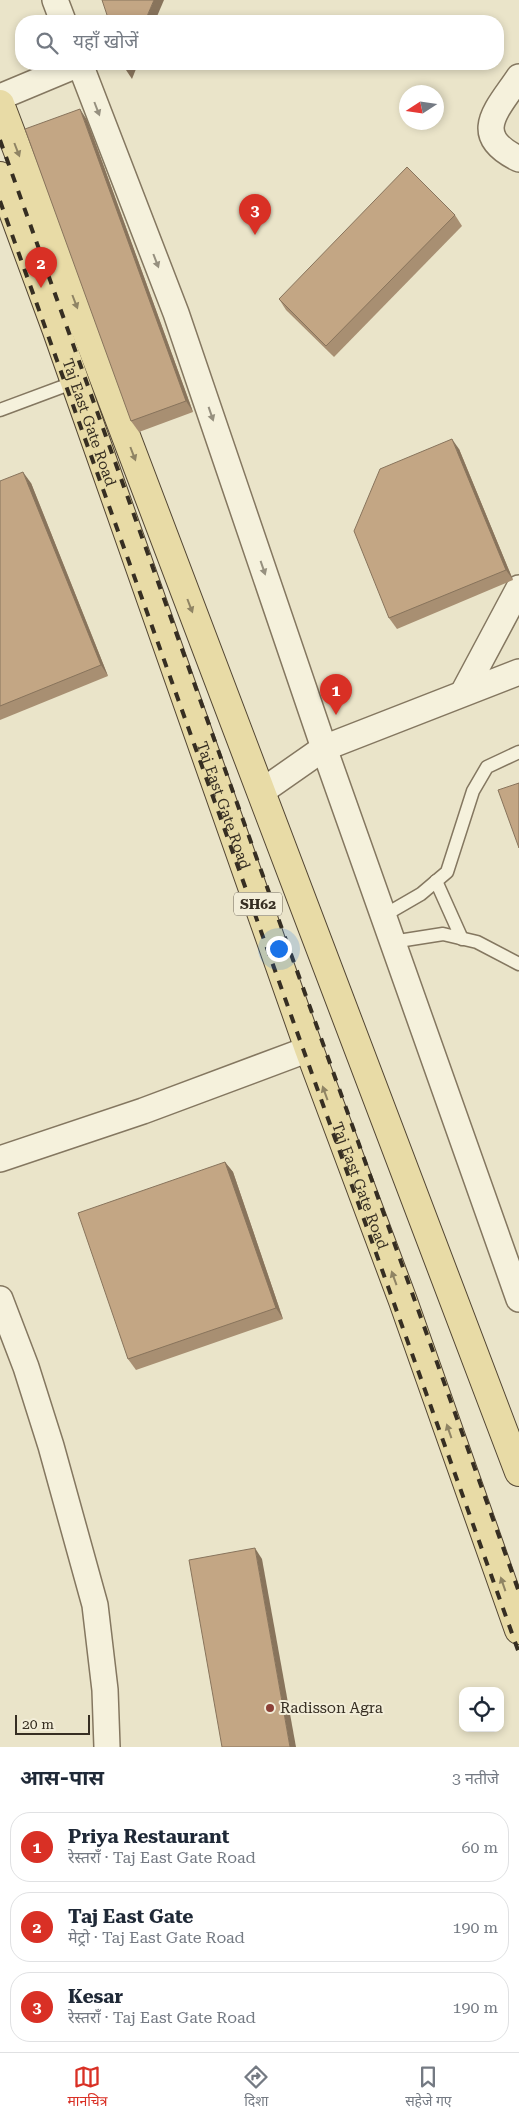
<!DOCTYPE html>
<html lang="hi">
<meta charset="utf-8">
<style>
body{margin:0;font-family:"Roboto Serif","Noto Sans Devanagari",serif;background:#f2f2f3;color:#1f2937}
.controls{position:absolute;right:15px;bottom:15px;display:grid;overflow:hidden;border-radius:10px;box-shadow:0 2px 8px #0003}
.controls button{width:45px;height:45px;display:grid;place-items:center;padding:0;border:0;border-bottom:1px solid #e0e1e3;background:#fff;color:#1f2937;font:25px sans-serif}
.compass{position:absolute;left:399px;top:85px;width:45px;height:45px;border-radius:50%;background:#fff;box-shadow:0 2px 8px #0003;rotate:258deg}
.scale{position:absolute;left:15px;bottom:12px;width:75px;box-sizing:border-box;padding-left:5px;border:2px solid #362e22;border-top:0;font-size:14px;line-height:18px;white-space:nowrap;color:#362e22;-webkit-text-stroke:4px #f2edd8;paint-order:stroke}
.you{position:absolute;left:278px;top:948px;width:18px;height:18px;margin:-12px;border:4px solid #fff;border-radius:50%;background:#1a73e8;box-shadow:0 0 0 8px #1a73e833}
.badge{display:grid;place-items:center;width:32px;height:32px;border-radius:50%;background:#d93025;color:#fff;font-size:16px;font-weight:700}
.pin{position:absolute;translate:-50% -41px;filter:drop-shadow(0 1px 2px #0008)}
.pin::after{content:'';position:absolute;top:26px;width:18px;height:15px;background:inherit;clip-path:polygon(0 0,100% 0,50% 100%)}
.list{margin:0;padding:0;list-style:none}
h2{display:flex;justify-content:space-between;align-items:center;height:65px;margin:0;padding:0 20px;font-size:21px}
h2 small{font-size:16px;font-weight:400;color:#747a83}
.list li{display:grid;grid-template-columns:32px 1fr auto;gap:15px;align-items:center;box-sizing:border-box;height:70px;margin:0 10px 10px;padding:0 10px;border:1px solid #e0e1e3;border-radius:20px}
.list b{display:block;font-size:19px;white-space:nowrap}
.list p{margin:0;font-size:16px;white-space:nowrap;color:#747a83}
.list em{font-size:16px;font-style:normal;color:#747a83}
.icon{flex:none;width:28px;height:28px;fill:none;stroke:currentColor;stroke-width:2;stroke-linecap:round;stroke-linejoin:round}
.map{position:relative;flex:none;width:519px;height:1747px;overflow:hidden}
.search{position:absolute;background:#fff;box-shadow:0 2px 8px #0003;left:15px;right:15px;top:15px;height:55px;display:flex;align-items:center;gap:12px;box-sizing:border-box;padding:0 18px;border-radius:20px;color:#747a83;font-size:19px}
.sheet{height:305px;background:#fff}
nav{display:flex;justify-content:space-around;align-items:center;box-sizing:border-box;height:70px;border-top:1px solid #e0e1e3;background:#fff;font-size:14px;color:#747a83}
nav a{display:grid;justify-items:center;gap:2px}
nav .on{color:#d93025}
.map>svg:first-child{display:block}
</style>
<div class="map">
<svg width="519" height="1747" viewBox="0 0 519 1747">
<rect width="100%" height="100%" fill="#eae4c9"/>
<g fill="none" stroke-linecap="round" stroke-linejoin="round">
<defs>
<g id="service">
<polyline points="0,410 75,382"/>
<polyline points="436,881 462,939"/>
<polyline points="383,916 421,894 447,872 473,791 487,767 519,752"/>
<polyline points="392,942 443,934 477,942 519,964"/>
</g>
<g id="minor">
<polyline points="55,0 63,21"/>
<polyline points="80,64 176,313 324,748 519,1299"/>
<path d="M 519,77 C 497,110 469,135 519,159"/>
<polyline points="0,97 79,64"/>
<polyline points="463,693 519,588"/>
<polyline points="261,792 324,748 519,672"/>
<polyline points="0,1159 143,1111 309,1049"/>
<polyline points="0,1299 26,1367 51,1446 95,1605 105,1690 107,1747"/>
</g>
<g id="primary">
<polyline points="0,104 519,1472"/>
<path id="s1" d="M 0,176 L 57,331 L 309,1049 L 403,1301 L 519,1630"/>
</g>
</defs>
<!-- service casing -->
<use href="#service" stroke="#847760" stroke-width="15"/>
<!-- minor casing -->
<use href="#minor" stroke="#847760" stroke-width="28"/>
<!-- primary casing -->
<use href="#primary" stroke="#534633" stroke-width="30"/>
<!-- service -->
<use href="#service" stroke="#f5f1dc" stroke-width="12"/>
<!-- minor -->
<use href="#minor" stroke="#f5f1dc" stroke-width="25"/>
<!-- primary -->
<use href="#primary" stroke="#e8dba6" stroke-width="28"/>
<!-- rail -->
<g stroke="#362e22" stroke-width="4" stroke-dasharray="9 9" stroke-linecap="butt">
<polyline points="0,140 519,1592"/>
<polyline points="0,201 519,1653"/>
</g>
</g>
<!-- wall -->
<g fill="#a88f72">
<polygon points="87,120 193,412 139,432 131,421"/>
<polygon points="455,215 462,226 334,357 286,310 279,299"/>
<polygon points="459,449 513,580 397,629 389,618"/>
<polygon points="0,481 31,483 108,676 0,720"/>
<polygon points="225,1162 233,1172 283,1319 136,1370 128,1359"/>
</g>
<!-- shaded-wall -->
<g fill="#88745c">
<polygon points="154,0 164,0 155,21 145,21"/>
<polygon points="129,64 138,64 132,79 126,70"/>
<polygon points="80,109 87,120 193,412 186,401"/>
<polygon points="452,439 459,449 513,580 506,570"/>
<polygon points="23,472 31,483 108,676 101,665"/>
<polygon points="225,1162 233,1172 283,1319 276,1308"/>
<polygon points="255,1548 262,1559 296,1747 290,1747"/>
</g>
<!-- building -->
<g fill="#c3a684" stroke="#88745c">
<polygon points="102,0 154,0 145,21 109,21"/>
<polygon points="124,64 129,64 126,70"/>
<polygon points="80,109 186,401 131,421 25,129"/>
<polygon points="407,167 455,215 326,346 279,299"/>
<polygon points="452,439 506,570 389,618 354,531 380,469"/>
<polygon points="23,472 101,665 0,706 0,481"/>
<polygon points="519,783 519,848 498,790"/>
<polygon points="225,1162 276,1308 128,1359 78,1213"/>
<polygon points="255,1548 290,1747 222,1747 189,1560"/>
</g>
<!-- one-way arrows -->
<defs><path id="oneway-solid" d="M-6-.8H1V-3.2L6.5 0L1 3.2V.8H-6Z" transform="scale(1.25)"/></defs>
<g fill="#96907f">
<use href="#oneway-solid" transform="translate(97 109) rotate(69)"/>
<use href="#oneway-solid" transform="translate(156 261) rotate(69)"/>
<use href="#oneway-solid" transform="translate(211 414) rotate(71)"/>
<use href="#oneway-solid" transform="translate(263 568) rotate(71)"/>
</g>
<g fill="#8f8464">
<use href="#oneway-solid" transform="translate(17 150) rotate(69)"/>
<use href="#oneway-solid" transform="translate(75 302) rotate(69)"/>
<use href="#oneway-solid" transform="translate(133 454) rotate(69)"/>
<use href="#oneway-solid" transform="translate(190 606) rotate(69)"/>
<use href="#oneway-solid" transform="translate(325 1093) rotate(-110)"/>
<use href="#oneway-solid" transform="translate(394 1278) rotate(-110)"/>
<use href="#oneway-solid" transform="translate(449 1431) rotate(-109)"/>
<use href="#oneway-solid" transform="translate(503 1584) rotate(-109)"/>
</g>
<!-- markers -->
<circle fill="#8c4037" stroke="#f2edd8" stroke-width="2" cx="270" cy="1708" r="5"/>
<g text-anchor="middle" dominant-baseline="central" stroke-width="4" stroke-linejoin="round" paint-order="stroke">
<!-- shield labels -->
<rect fill="#f2edd8" stroke="#6e6759" stroke-width="1" x="234" y="892.5" width="48" height="23" rx="4"/>
<g font-size="14" font-weight="bold" fill="#362e22">
<text x="258" y="904">SH62</text>
</g>
<!-- street labels -->
<g font-size="15" fill="#362e22" stroke="#f2edd8">
<text stroke="none"><textPath href="#s1" startOffset="262">Taj East Gate Road</textPath></text>
<text stroke="none"><textPath href="#s1" startOffset="668">Taj East Gate Road</textPath></text>
<text stroke="none"><textPath href="#s1" startOffset="1072">Taj East Gate Road</textPath></text>
</g>
<!-- poi labels -->
<g font-size="15" fill="#362e22" stroke="#f2edd8" text-anchor="start">
<text x="280" y="1708">Radisson Agra</text>
</g>
</g>
</svg>
<div class="controls">
<button><svg class="icon" aria-label="locate" viewBox="0 0 24 24"><circle cx="12" cy="12" r="6"/><path d="M12 2v4M12 18v4M2 12h4M18 12h4"/></svg></button>
</div>
<svg class="compass" viewBox="-18 -18 36 36"><path d="M0-13l5 13h-10z" fill="#e53935"/><path d="M0 13l5-13h-10z" fill="#747a83"/></svg>
<div class="scale">20 m</div>
<div class="you"></div>
<div class="pin badge" style="left:336px;top:715px">1</div>
<div class="pin badge" style="left:41px;top:288px">2</div>
<div class="pin badge" style="left:255px;top:235px">3</div>
<div class="search"><svg class="icon" aria-label="search" viewBox="0 0 24 24"><circle cx="10" cy="10" r="6"/><path d="M15 15l6 6"/></svg>यहाँ खोजें</div>
</div>
<section class="sheet">
<h2>आस-पास<small>3 नतीजे</small></h2>
<ul class="list">
<li><span class="badge">1</span><div><b>Priya Restaurant</b><p>रेस्तराँ · Taj East Gate Road</p></div><em>60 m</em></li>
<li><span class="badge">2</span><div><b>Taj East Gate</b><p>मेट्रो · Taj East Gate Road</p></div><em>190 m</em></li>
<li><span class="badge">3</span><div><b>Kesar</b><p>रेस्तराँ · Taj East Gate Road</p></div><em>190 m</em></li>
</ul>
</section>
<nav>
<a class="on"><svg class="icon" aria-label="map" viewBox="0 0 24 24"><path d="M3 6l6-2 6 2 6-2v14l-6 2-6-2-6 2zM9 4v14M15 6v14"/></svg>मानचित्र</a>
<a><svg class="icon" aria-label="directions" viewBox="0 0 24 24"><path d="M12 3l9 9-9 9-9-9zM9 14v-3h6M13 9l2 2-2 2"/></svg>दिशा</a>
<a><svg class="icon" aria-label="saved" viewBox="0 0 24 24"><path d="M7 4h10v16l-5-4-5 4z"/></svg>सहेजे गए</a>
</nav>
